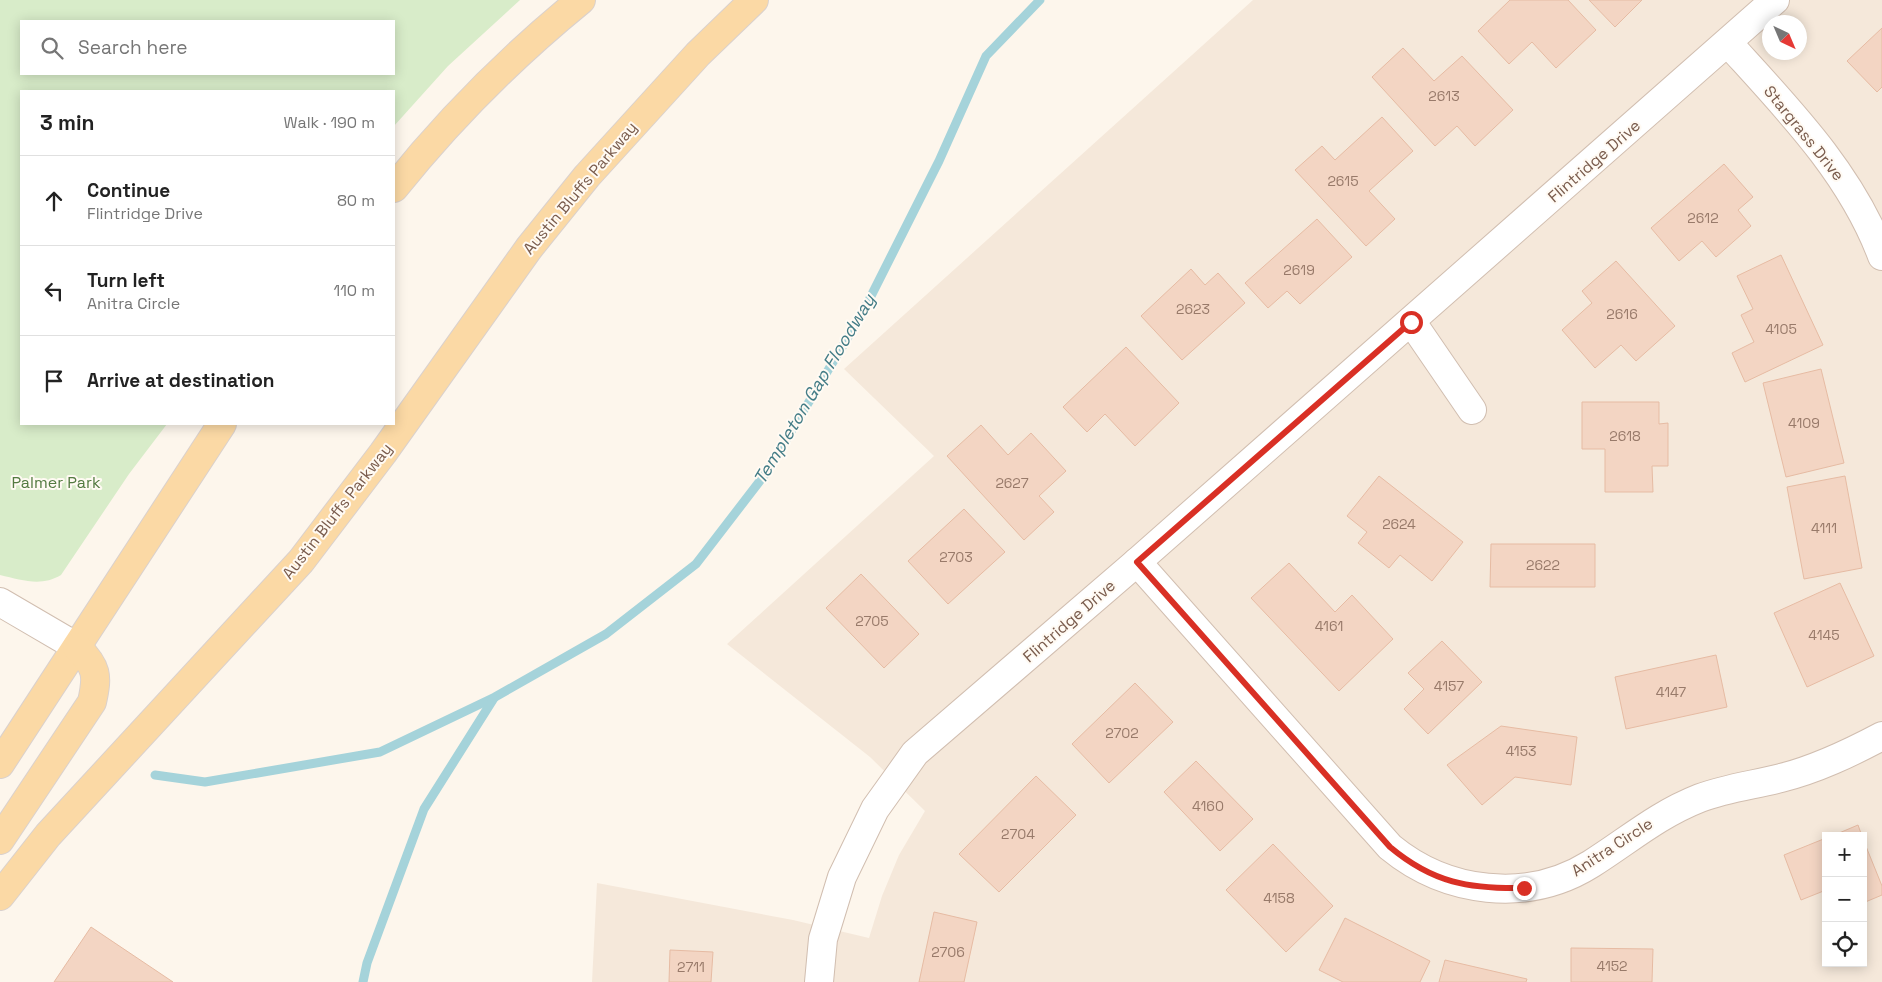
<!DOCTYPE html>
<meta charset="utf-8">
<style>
body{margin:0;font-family:"Space Grotesk",sans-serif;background:#f2f2f2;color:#222}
.controls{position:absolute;right:15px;bottom:15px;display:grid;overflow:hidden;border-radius:0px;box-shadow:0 2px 12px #0003}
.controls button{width:45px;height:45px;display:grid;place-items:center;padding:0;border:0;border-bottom:1px solid #e0e0e0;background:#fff;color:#222;font:25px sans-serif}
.compass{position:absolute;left:1762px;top:15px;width:45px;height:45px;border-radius:50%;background:#fff;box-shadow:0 2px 12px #0003;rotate:136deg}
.stop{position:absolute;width:15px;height:15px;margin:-11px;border:4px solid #d93025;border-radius:50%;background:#fff}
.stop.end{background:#d93025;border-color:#fff;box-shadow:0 1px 5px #0008}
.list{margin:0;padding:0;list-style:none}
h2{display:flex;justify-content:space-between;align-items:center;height:65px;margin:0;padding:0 20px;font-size:21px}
h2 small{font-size:16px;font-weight:400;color:#767676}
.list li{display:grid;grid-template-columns:32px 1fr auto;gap:15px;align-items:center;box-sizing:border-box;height:90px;padding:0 20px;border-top:1px solid #e0e0e0}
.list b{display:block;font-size:19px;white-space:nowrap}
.list p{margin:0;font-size:16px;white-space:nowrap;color:#767676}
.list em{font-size:16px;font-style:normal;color:#767676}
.icon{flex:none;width:28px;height:28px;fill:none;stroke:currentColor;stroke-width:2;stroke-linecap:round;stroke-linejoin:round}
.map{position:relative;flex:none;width:1882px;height:982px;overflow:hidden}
.search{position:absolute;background:#fff;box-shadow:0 2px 12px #0003;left:20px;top:20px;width:375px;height:55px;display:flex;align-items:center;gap:12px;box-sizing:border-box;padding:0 18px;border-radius:0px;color:#767676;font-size:19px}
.panel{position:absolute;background:#fff;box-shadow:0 2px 12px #0003;left:20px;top:90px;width:375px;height:335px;border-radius:0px}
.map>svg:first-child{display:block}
</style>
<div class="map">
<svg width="1882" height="982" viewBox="0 0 1882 982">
<rect width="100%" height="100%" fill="#fdf6ec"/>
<!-- residential -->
<path fill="#f5e8da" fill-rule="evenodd" d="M 1253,0 L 1882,0 L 1882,982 L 592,982 L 597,883 L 793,920 L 869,938 L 882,896 L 899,855 L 925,811 L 870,757 L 727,644 L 934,456 L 844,369 ZM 1770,22 L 1800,22 L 1800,52 L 1770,52 ZM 1826,836 L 1863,836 L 1863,963 L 1826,963 Z"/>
<!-- green -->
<path fill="#d8ecc9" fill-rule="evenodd" d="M 0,0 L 520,0 L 448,66 L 394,126 L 394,91 L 21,91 L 21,424 L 167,424 L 129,474 L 61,575 C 41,587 22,580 0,575 ZM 21,21 L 394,21 L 394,74 L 21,74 Z"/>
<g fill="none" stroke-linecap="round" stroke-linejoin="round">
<!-- stream -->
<g stroke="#a5d3da" stroke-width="9">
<polyline points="155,775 205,782 380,752 495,697 606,634 696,564 766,473 862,314 939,161 986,56 1040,0"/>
<polyline points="363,982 367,963 424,809 494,698"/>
</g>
</g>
<!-- building -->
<g fill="#f3d5c3" stroke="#e6bba3">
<polygon points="1510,0 1568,0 1596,30 1556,68 1532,42 1509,64 1478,31"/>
<polygon points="1589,0 1642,0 1615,27"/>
<polygon points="1882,28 1882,87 1877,92 1847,61"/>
<polygon points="1403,48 1434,81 1462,56 1513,110 1475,146 1457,126 1435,146 1372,77"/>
<polygon points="1382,117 1413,151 1369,191 1395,219 1366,246 1295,170 1322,146 1335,160"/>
<polygon points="1724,164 1753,197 1738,210 1751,226 1716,257 1702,241 1679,261 1651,228"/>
<polygon points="1317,219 1352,257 1300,304 1287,291 1268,308 1245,283"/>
<polygon points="1781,255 1823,345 1745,382 1732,353 1754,342 1741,315 1753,309 1737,276"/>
<polygon points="1616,261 1675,326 1636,361 1621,345 1595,368 1562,330 1592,303 1582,291"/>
<polygon points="1191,269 1205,285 1218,273 1245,303 1182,360 1141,316"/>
<polygon points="1126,347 1179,403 1135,446 1105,414 1087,432 1063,407"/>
<polygon points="1821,369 1844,463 1786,477 1763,383"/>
<polygon points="1582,402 1659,402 1659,424 1668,423 1668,466 1652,466 1653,492 1605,492 1605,449 1582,449"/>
<polygon points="981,425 1008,455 1031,433 1066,471 1039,496 1054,512 1024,540 947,456"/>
<polygon points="1379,476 1463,542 1432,581 1400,555 1389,568 1358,543 1367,532 1347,516"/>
<polygon points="1845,476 1862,568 1804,579 1787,487"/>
<polygon points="964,509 1005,552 948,604 908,561"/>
<polygon points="1491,544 1595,544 1595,587 1490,587"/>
<polygon points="1289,563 1335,612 1352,595 1393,639 1339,691 1251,598"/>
<polygon points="861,574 919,634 884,668 826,608"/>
<polygon points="1840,583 1874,656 1807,687 1774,613"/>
<polygon points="1442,641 1482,682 1428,734 1404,709 1424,689 1408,673"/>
<polygon points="1716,655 1727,707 1626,729 1615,677"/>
<polygon points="1135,683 1173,722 1109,783 1072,744"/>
<polygon points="1501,726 1577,737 1571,785 1515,777 1482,805 1447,765"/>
<polygon points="1196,761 1253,819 1220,851 1164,792"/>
<polygon points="1036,776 1076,815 999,892 959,854"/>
<polygon points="1858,825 1862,836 1832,836"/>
<polygon points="1826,838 1826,890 1801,900 1784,855"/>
<polygon points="1863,839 1882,886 1882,895 1863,903"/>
<polygon points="1273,844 1333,906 1286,952 1226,890"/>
<polygon points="934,912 977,922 964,982 919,982"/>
<polygon points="1345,918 1430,961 1420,982 1343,982 1319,970"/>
<polygon points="91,927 173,982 54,982"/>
<polygon points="1571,948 1653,949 1652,982 1571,982"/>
<polygon points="670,950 713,952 711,982 669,982"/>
<polygon points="1445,960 1527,979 1526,982 1439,982"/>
</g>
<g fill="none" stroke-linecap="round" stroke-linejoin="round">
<defs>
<g id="minor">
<path d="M 1728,43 C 1787,108 1851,173 1882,256"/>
<polyline points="1411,321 1472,410"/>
<path d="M 1137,562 L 1390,847 C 1446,893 1527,904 1591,864 C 1629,840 1657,815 1700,798 C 1727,788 1754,785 1781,778 C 1817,769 1850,753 1882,736"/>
<polyline points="0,602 77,647"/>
<polyline points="819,982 823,939 842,877 875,809 915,753 1137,562 1775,0"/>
</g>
<g id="major">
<path d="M 394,188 C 450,118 511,57 581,0"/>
<polyline points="0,764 222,424"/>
<path d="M 0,840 L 92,702 C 98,675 97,667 77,647"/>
<polyline points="0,896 48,835 301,561 383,453 529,248 587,176 698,54 754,0"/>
</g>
</defs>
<!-- minor casing -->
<use href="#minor" stroke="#d1beb0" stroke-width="30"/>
<!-- major casing -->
<use href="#major" stroke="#dad1cd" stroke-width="30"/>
<!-- minor -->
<use href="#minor" stroke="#fff" stroke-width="28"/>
<!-- major -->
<use href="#major" stroke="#fbd9a5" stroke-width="28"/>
</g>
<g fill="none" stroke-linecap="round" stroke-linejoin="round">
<!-- route -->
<path stroke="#d93025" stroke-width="6" d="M 1411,322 L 1137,562 L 1390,847 C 1433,883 1469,889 1524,888"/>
</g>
<g text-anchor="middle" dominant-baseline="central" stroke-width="4" stroke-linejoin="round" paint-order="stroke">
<!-- number labels -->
<g font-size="14" fill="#987a6a">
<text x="1444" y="96">2613</text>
<text x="1343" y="181">2615</text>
<text x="1703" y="218">2612</text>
<text x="1299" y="270">2619</text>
<text x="1193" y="309">2623</text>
<text x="1622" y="314">2616</text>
<text x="1781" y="329">4105</text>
<text x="1804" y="423">4109</text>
<text x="1625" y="436">2618</text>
<text x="1012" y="483">2627</text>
<text x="1399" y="524">2624</text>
<text x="1824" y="528">4111</text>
<text x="956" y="557">2703</text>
<text x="1543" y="565">2622</text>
<text x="872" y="621">2705</text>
<text x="1329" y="626">4161</text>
<text x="1824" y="635">4145</text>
<text x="1449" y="686">4157</text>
<text x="1671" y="692">4147</text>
<text x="1122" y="733">2702</text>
<text x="1521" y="751">4153</text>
<text x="1208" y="806">4160</text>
<text x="1018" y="834">2704</text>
<text x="1279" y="898">4158</text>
<text x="948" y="952">2706</text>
<text x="1612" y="966">4152</text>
<text x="691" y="967">2711</text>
</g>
<!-- street labels -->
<g font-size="16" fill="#7a5c4d" stroke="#fffaf3">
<text transform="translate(1804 133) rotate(51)">Stargrass Drive</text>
<text transform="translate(1594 161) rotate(-41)">Flintridge Drive</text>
<text transform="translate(580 188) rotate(-50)">Austin Bluffs Parkway</text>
<text transform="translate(337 511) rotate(-52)">Austin Bluffs Parkway</text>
<text transform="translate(1069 621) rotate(-41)">Flintridge Drive</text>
<text transform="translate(1612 847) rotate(-33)">Anitra Circle</text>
</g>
<!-- park labels -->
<g font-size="16" fill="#537a41" stroke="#fffaf3">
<text x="56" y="482">Palmer Park</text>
</g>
<!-- water labels -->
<g font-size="18" font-style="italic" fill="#437c86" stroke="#fffaf3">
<text transform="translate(814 389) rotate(-59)">Templeton Gap Floodway</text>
</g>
</g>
</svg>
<div class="controls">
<button>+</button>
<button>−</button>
<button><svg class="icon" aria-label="locate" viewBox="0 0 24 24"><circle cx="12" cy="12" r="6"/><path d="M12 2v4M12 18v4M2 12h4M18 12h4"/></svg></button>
</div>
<svg class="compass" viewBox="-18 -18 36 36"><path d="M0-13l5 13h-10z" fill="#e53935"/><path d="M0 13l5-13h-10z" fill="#767676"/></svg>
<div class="stop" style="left:1411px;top:322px"></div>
<div class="stop end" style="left:1524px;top:888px"></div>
<div class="search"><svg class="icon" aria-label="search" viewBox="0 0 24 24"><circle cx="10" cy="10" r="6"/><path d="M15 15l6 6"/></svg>Search here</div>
<section class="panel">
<h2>3 min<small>Walk · 190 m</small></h2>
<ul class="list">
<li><svg class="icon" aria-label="ahead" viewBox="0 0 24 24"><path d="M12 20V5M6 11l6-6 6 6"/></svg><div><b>Continue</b><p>Flintridge Drive</p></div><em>80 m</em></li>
<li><svg class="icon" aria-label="left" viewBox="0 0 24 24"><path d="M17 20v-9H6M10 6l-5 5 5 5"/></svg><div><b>Turn left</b><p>Anitra Circle</p></div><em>110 m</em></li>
<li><svg class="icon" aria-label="arrive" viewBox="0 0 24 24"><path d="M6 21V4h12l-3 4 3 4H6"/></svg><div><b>Arrive at destination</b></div></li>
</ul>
</section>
</div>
